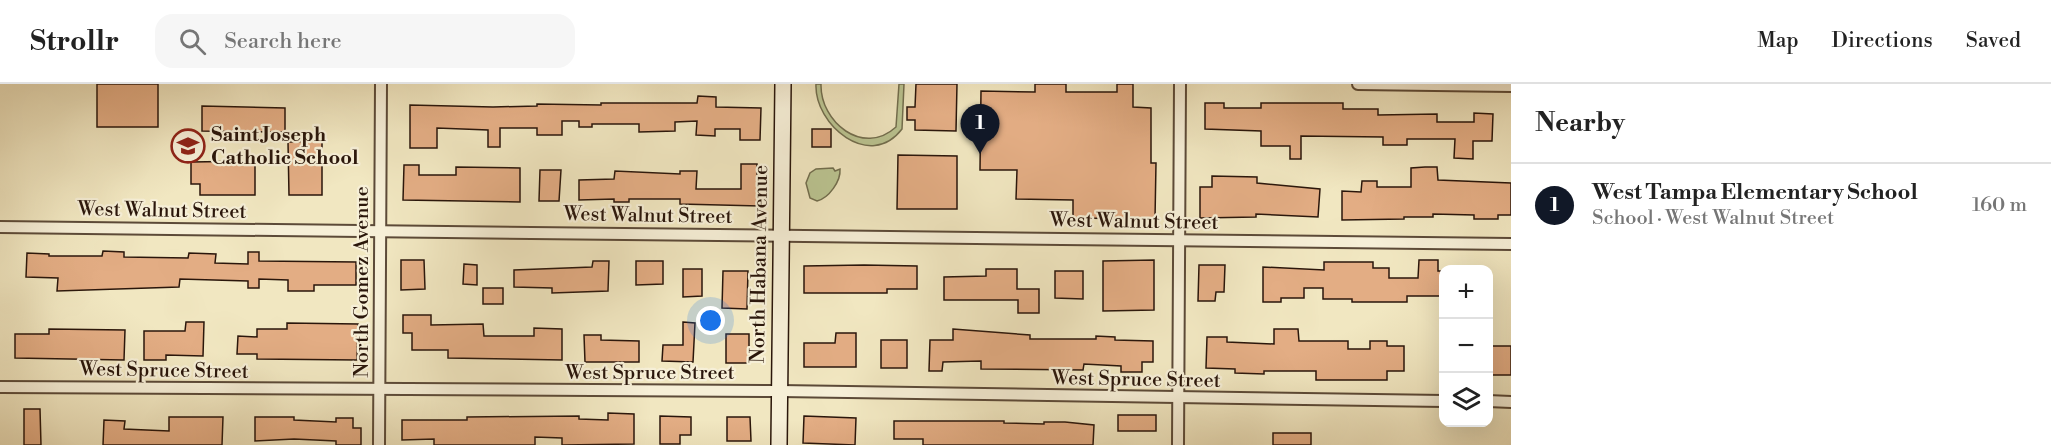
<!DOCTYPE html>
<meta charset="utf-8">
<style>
body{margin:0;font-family:"Libre Bodoni",serif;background:#f6f6f6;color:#222}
.controls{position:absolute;right:18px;bottom:18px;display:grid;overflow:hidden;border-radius:12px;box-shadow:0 6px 24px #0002}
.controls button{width:54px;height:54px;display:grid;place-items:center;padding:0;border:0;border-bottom:2px solid #e0e0e0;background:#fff;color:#222;font:30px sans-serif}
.you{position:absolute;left:711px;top:237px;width:21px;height:21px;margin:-15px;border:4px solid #fff;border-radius:50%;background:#1a73e8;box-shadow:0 0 0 9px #1a73e833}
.badge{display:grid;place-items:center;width:39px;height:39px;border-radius:50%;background:#111827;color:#fff;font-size:20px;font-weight:700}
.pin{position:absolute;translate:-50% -50px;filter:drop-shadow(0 2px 3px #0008)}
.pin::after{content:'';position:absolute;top:32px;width:21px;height:18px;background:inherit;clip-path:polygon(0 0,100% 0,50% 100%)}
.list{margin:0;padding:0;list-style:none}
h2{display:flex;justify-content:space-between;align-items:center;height:78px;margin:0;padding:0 24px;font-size:26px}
h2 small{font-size:20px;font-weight:400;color:#767676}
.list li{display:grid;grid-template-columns:39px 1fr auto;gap:18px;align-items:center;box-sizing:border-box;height:84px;padding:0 24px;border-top:2px solid #e0e0e0}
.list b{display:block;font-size:22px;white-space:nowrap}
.list p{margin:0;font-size:20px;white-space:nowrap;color:#767676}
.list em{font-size:20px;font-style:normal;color:#767676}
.icon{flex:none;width:33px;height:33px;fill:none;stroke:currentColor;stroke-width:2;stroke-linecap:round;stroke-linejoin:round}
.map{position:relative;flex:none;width:1511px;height:361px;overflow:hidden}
header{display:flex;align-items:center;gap:36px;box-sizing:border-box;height:84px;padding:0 30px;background:#fff;border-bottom:2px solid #e0e0e0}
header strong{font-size:28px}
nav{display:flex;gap:33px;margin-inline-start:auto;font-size:21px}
.search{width:420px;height:54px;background:#f6f6f6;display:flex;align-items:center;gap:15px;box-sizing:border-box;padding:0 21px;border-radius:18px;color:#767676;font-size:22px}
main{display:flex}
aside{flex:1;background:#fff}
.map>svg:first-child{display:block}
</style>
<header>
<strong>Strollr</strong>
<div class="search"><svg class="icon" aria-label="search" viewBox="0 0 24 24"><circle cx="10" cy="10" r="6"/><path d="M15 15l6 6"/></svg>Search here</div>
<nav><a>Map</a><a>Directions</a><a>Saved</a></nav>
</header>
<main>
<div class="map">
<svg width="1511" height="361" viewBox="0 0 1511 361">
<rect width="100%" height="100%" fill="#f1e7c1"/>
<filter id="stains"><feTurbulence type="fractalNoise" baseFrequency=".00333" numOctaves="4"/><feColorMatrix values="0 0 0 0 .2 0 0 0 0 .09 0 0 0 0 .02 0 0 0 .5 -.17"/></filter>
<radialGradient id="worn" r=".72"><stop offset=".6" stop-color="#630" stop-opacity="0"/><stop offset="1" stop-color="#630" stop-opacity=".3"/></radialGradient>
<!-- green -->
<g fill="#bbc592" stroke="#726e4e" stroke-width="1.5">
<path d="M 816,0 L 821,0 C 820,38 863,73 896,43 L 899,0 L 904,0 L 902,45 C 870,87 814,41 816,0 Z"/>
<path d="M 833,84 L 835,87 L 840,85 C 841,97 829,114 817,117 L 810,114 L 806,99 L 810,89 L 816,85 Z"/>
</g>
<!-- building -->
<g fill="#e3ad84" stroke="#2a160b" stroke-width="1.5">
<rect x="97" y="0" width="61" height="43"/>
<polygon points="916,0 957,0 956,47 915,46 915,36 907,36 907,23 915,23"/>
<polygon points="1035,0 1066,0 1066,8 1117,8 1117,0 1133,0 1133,23 1151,24 1151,79 1156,79 1155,135 1073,134 1073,116 1016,115 1017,86 980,86 981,7 1035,8"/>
<polygon points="698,12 716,13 716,23 761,24 760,56 740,56 740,45 715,45 715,52 696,51 697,37 675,38 675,47 639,48 639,40 592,40 592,43 579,43 579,37 562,37 562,51 537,51 537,44 500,44 500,63 488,63 488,46 437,44 437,64 410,64 410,21 493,23 537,22 537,20 601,21 601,19 697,19"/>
<polygon points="1205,19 1224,19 1224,24 1261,24 1261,19 1343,19 1343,25 1378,25 1378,31 1437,30 1437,38 1474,38 1474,29 1493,30 1492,57 1473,57 1473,75 1454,74 1455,55 1407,55 1407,61 1383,61 1383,53 1301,52 1301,75 1290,75 1290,62 1261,62 1261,47 1205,45"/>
<polygon points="202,22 285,24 285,48 202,47"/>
<rect x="812" y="45" width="19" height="18"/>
<polygon points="322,57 322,111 289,111 288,58"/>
<polygon points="898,71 957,72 957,125 897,125"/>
<polygon points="255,77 255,111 200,111 200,100 191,100 191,78"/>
<polygon points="741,80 757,80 757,96 760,96 760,122 680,120 680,115 629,115 629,118 614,118 614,115 579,116 579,96 614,95 615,87 680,90 680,87 697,87 696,105 741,105"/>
<polygon points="404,81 419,81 419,91 456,91 456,83 520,84 520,118 403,116"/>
<polygon points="1425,83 1437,83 1438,96 1511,99 1511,131 1498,131 1498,135 1474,135 1474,131 1433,130 1433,133 1404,133 1404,135 1342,136 1342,107 1361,108 1362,97 1377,97 1377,103 1411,103 1411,84"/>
<polygon points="540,86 561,86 559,117 539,117"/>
<polygon points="1212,92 1257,93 1257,99 1320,105 1318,133 1256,130 1256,133 1200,134 1200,103 1212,103"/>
<polygon points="103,167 124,168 124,173 188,174 189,169 216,170 215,179 248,180 248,168 259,168 259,177 356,178 356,201 314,201 314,207 288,207 288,196 259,195 259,204 248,204 248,197 180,195 179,203 57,207 58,194 26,193 27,169 49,170 49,172 102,172"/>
<polygon points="401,176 424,176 425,205 401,206"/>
<polygon points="1154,176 1154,226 1103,227 1103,177"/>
<polygon points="1419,176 1438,176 1438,187 1443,187 1443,212 1407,212 1407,218 1352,218 1352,215 1323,215 1323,204 1304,204 1304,214 1281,214 1281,218 1263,218 1263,183 1324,186 1324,178 1373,178 1373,184 1389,184 1389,194 1418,194"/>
<polygon points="593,177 609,177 608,207 552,209 552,204 514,203 514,186 592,183"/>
<polygon points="636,177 663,177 663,200 636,201"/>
<polygon points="464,180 477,181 477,201 463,200"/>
<polygon points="864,181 917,182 917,205 887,205 887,209 804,209 804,182"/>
<polygon points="1199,181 1225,181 1224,208 1216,208 1215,217 1198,217"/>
<polygon points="683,185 702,185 702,212 683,213"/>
<polygon points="986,185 1017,185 1017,205 1039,205 1039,229 1018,229 1018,216 944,216 944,193 986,192"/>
<polygon points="723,187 748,187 747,225 722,224"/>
<polygon points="1055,187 1083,187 1083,215 1055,214"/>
<rect x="483" y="204" width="20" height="16"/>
<polygon points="403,231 431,231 431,241 483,240 484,252 534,252 534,244 562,245 562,276 448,274 448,266 412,266 412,249 403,249"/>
<polygon points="186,238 204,238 203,272 166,271 166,276 144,276 144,247 185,247"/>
<polygon points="683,238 695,239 693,278 662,277 663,261 683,261"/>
<polygon points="287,239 358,240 357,276 257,275 257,270 237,270 238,252 257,253 257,245 287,245"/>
<polygon points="49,245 125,246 124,276 15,274 15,250 49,250"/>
<polygon points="953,245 1030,251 1030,255 1096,255 1096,252 1115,253 1115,256 1153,257 1153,278 1142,278 1142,288 1121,288 1121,282 1084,280 1083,286 981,285 981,277 943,278 942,287 929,287 930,256 953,256"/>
<polygon points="1274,245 1298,245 1299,257 1348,257 1348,265 1370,265 1370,257 1387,257 1387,262 1404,262 1404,287 1387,287 1387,296 1316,296 1316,287 1264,287 1264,290 1235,289 1235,285 1206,284 1207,253 1227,253 1227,258 1274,260"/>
<polygon points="836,249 856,249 856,283 804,283 804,259 835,259"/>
<rect x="726" y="250" width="23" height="29"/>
<polygon points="584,251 601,251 601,256 639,257 639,278 585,278"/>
<rect x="881" y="256" width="26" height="28"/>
<rect x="1488" y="262" width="23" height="29"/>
<polygon points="24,325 40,325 41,361 24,361"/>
<polygon points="608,329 634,330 634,360 562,361 562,354 535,353 535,361 434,361 434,355 402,356 402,336 467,336 467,333 579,332 579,335 608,336"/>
<rect x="1118" y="331" width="38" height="16"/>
<polygon points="660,332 691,333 691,351 680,351 680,360 660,360"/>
<polygon points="804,332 856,334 855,361 803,359"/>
<polygon points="169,333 223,333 222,361 103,361 104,336 125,337 124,345 169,347"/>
<polygon points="255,333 294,333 294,336 336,338 336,334 353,334 353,344 361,344 361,361 336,361 336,357 294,355 255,357"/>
<polygon points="727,333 750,333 751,357 727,357"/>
<polygon points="894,337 1004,337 1004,339 1044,340 1044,338 1065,338 1094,341 1093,361 923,361 923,355 894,355"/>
<rect x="1273" y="349" width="38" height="12"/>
</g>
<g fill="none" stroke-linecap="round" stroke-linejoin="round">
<defs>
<g id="street">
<polyline points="1358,0 1511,2"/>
<polyline points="0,143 1511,160"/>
<polyline points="0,303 780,307 1444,317"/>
<polyline points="1488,317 1511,318"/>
<polyline points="379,361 381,0"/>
<polyline points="1178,361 1180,0"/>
</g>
<polyline id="secondary" points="779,361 783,0"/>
</defs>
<!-- street casing -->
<use href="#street" stroke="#5c4a38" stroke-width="14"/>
<!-- secondary casing -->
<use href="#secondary" stroke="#2a160b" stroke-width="18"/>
<!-- street -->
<use href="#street" stroke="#f6efd7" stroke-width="10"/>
<!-- secondary -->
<use href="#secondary" stroke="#f6efd7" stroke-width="15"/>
</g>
<!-- icons -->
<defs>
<symbol id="school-ring" viewBox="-11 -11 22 22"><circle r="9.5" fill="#f6efd7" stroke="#8f2418" stroke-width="1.5"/><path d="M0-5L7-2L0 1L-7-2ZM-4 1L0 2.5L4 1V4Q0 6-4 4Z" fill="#8f2418"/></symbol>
</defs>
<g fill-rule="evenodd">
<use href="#school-ring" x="169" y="43" width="38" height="38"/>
</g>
<g text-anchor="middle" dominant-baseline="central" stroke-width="4.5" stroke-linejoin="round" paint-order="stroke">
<!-- poi labels -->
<g font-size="20" font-weight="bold" fill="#2a160b" stroke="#f6efd7" text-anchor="start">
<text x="211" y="51">Saint Joseph<tspan x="211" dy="23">Catholic School</tspan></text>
</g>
<!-- street labels -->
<g font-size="20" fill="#2a160b" stroke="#f6efd7">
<text transform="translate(162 127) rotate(1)">West Walnut Street</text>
<text transform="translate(648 132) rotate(1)">West Walnut Street</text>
<text transform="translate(1134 138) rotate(1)">West Walnut Street</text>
<text transform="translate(760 180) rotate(-89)">North Habana Avenue</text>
<text transform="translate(362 198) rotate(-90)">North Gomez Avenue</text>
<text transform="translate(164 287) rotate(1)">West Spruce Street</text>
<text x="650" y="289">West Spruce Street</text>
<text transform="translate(1136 296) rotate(1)">West Spruce Street</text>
</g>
</g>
<rect width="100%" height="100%" filter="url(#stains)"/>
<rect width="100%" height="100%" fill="url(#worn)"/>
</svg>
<div class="controls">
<button>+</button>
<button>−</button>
<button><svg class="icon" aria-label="layers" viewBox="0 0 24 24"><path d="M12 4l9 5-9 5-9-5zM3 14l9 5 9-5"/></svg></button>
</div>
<div class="you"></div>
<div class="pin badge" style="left:980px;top:70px">1</div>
</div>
<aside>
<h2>Nearby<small></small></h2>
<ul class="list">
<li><span class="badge">1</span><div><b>West Tampa Elementary School</b><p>School · West Walnut Street</p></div><em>160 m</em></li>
</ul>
</aside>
</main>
